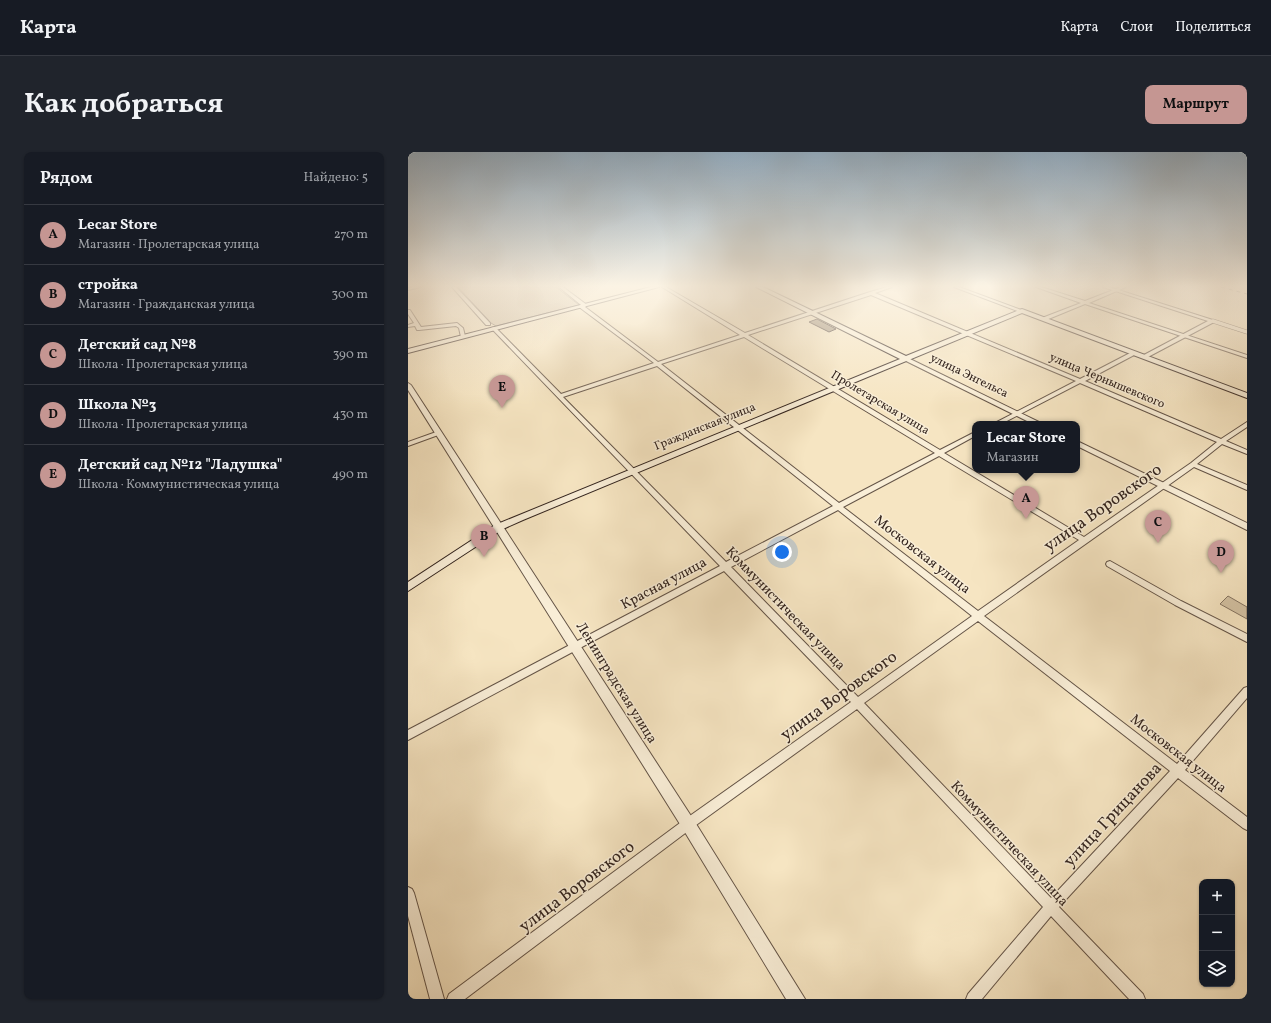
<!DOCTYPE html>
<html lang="ru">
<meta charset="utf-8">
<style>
body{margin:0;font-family:Vollkorn,serif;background:#20242c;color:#f1f3f6}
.controls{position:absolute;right:12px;bottom:12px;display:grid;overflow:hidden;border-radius:8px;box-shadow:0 1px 3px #0004}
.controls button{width:36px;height:36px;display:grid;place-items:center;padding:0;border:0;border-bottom:1px solid #363941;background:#171b24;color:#f1f3f6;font:20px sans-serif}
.you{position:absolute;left:374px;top:400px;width:14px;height:14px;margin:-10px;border:3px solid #fff;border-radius:50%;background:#1a73e8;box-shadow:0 0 0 6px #1a73e833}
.badge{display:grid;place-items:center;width:26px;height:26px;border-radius:50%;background:#c59692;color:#111;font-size:13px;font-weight:700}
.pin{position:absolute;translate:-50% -33px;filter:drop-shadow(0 1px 2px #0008)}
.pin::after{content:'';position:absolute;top:21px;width:14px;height:12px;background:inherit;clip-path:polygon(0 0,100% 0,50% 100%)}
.popup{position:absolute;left:564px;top:269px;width:108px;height:52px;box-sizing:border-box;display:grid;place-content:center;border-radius:8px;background:#171b24;filter:drop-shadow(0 1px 3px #0005);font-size:13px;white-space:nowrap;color:#9ea1a6}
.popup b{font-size:15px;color:#f1f3f6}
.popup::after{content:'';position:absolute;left:50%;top:100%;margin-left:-8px;border:8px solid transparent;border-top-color:#171b24}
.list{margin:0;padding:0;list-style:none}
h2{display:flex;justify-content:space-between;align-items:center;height:52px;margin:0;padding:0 16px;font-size:17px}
h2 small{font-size:13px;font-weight:400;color:#9ea1a6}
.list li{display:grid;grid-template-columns:26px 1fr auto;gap:12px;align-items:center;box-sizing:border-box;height:60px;padding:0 16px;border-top:1px solid #363941}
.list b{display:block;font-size:15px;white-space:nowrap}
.list p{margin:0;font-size:13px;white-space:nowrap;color:#9ea1a6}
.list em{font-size:13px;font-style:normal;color:#9ea1a6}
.icon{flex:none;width:22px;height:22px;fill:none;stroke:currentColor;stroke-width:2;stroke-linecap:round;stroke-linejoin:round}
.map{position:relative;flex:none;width:839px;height:847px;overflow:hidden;border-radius:8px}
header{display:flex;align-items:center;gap:24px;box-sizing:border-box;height:56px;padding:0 20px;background:#171b24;border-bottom:1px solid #363941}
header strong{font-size:19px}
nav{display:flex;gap:22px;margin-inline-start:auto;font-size:14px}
.intro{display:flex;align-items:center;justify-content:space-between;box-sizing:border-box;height:96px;padding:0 24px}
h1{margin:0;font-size:28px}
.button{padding:10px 18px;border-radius:8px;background:#c59692;color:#111;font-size:14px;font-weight:700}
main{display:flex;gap:24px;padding:0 24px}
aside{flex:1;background:#171b24;border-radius:8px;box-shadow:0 1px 3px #0004}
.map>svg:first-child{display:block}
</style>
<header>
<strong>Карта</strong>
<nav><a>Карта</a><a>Слои</a><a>Поделиться</a></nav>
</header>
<div class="intro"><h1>Как добраться</h1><a class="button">Маршрут</a></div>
<main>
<aside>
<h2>Рядом<small>Найдено: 5</small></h2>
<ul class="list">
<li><span class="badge">A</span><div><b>Lecar Store</b><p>Магазин · Пролетарская улица</p></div><em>270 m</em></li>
<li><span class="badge">B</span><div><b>стройка</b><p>Магазин · Гражданская улица</p></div><em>300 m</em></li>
<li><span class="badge">C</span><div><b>Детский сад №8</b><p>Школа · Пролетарская улица</p></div><em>390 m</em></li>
<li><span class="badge">D</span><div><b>Школа №3</b><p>Школа · Пролетарская улица</p></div><em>430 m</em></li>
<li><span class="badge">E</span><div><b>Детский сад №12 &quot;Ладушка&quot;</b><p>Школа · Коммунистическая улица</p></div><em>490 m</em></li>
</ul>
</aside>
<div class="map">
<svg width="839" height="847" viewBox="0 0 839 847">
<rect width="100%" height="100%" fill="#f6e5c2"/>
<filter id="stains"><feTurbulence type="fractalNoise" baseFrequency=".005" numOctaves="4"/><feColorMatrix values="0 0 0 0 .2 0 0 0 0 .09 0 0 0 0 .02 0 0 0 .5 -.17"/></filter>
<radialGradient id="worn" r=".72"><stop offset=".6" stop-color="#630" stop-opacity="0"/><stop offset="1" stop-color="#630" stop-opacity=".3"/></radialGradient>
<!-- green -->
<g fill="#d5c4a6" stroke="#847462">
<polygon points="50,135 148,135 171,153 88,174 83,171"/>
<polygon points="820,444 839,455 839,467 812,452"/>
</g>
<!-- building -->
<polygon fill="#988873" stroke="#33241e" points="409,167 428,177 421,180 401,170"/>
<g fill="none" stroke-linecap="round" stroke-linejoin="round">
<defs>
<polyline id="pedestrian" points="805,169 839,180"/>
<g id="minor">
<polygon points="6,135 13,135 0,138 0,136"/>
<polygon points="44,135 48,135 82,171 82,173 78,173"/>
<path d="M 151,135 L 155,135 L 179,153 L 177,155 L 250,210 L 332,183 L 254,135 L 258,135 L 337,181 L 462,140 L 479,135 L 484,135 L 467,141 L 672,227 L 724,200 L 728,200 L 728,202 L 677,229 L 813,287 L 839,270 L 839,275 L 818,289 L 839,298 L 839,302 L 814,292 L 789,312 L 839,333 L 839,338 L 786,315 L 576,464 L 769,612 L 836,536 L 839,535 L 839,546 L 777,618 L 839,665 L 839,678 L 835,676 L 770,626 L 651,755 L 735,842 L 737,847 L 721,847 L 643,764 L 574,847 L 558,847 L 560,842 L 635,755 L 449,557 L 284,676 L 57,847 L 39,847 L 41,842 L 276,668 L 443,550 L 316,419 L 0,588 L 0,578 L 312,414 L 83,176 L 87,175 L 153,242 L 246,211 L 171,155 L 171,154 L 173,153 ZM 463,143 L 668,229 L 585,272 L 593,272 L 672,231 L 809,290 L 783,311 L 676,385 L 536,301 L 567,284 L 567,280 L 532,298 L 340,183 ZM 336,185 L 527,301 L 431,351 L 253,212 ZM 249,214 L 425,354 L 318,410 L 155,245 ZM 531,304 L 671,388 L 570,459 L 435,355 ZM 430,358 L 564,464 L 450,545 L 323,415 ZM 570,469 L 762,619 L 643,746 L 456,551 Z"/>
<polygon points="546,135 551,135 616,159 612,160"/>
<polygon points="628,135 633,135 677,149 713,135 718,135 681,151 839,203 839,206 677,152 638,168 634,168 634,166 673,151"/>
<polygon points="0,158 2,158 13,175 49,171 55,176 57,184 53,185 51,176 48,174 11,178 9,178 7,174 0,175 0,173 6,171 0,162"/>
<polygon points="31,279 33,280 33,282 0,294 0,290"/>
<polygon points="702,409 773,449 839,482 839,490 767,453 699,414 698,412 699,410"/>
<polygon points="0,735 4,737 6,741 36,847 22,847 0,764"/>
</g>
<g id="tertiary">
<polygon points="695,135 701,135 808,169 738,206 734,206 734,204 800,169"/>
<polygon points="496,206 500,206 635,272 625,272 496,208"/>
<polygon points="0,231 3,233 285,667 397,847 378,847 275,677 0,238"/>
<polygon points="669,289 839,371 839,378 669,294"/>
</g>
<g id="secondary">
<polygon points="243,135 251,135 0,201 0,197"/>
<polygon points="348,135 355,135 498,204 614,157 839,241 839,246 614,161 115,368 95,377 0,439 0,430 87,373 492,207"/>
</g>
</defs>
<!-- pedestrian casing -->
<use href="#pedestrian" stroke="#645447" stroke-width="4.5"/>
<!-- minor casing -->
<use href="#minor" stroke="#645447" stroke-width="2"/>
<!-- tertiary casing -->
<use href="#tertiary" stroke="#645447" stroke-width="2"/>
<!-- secondary casing -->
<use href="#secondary" stroke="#33241e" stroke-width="2"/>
<!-- pedestrian -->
<use href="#pedestrian" stroke="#f9eed7" stroke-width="3.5"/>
<!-- minor -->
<use href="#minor" fill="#f9eed7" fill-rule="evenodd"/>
<!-- tertiary -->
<use href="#tertiary" fill="#f9eed7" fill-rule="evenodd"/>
<!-- secondary -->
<use href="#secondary" fill="#f9eed7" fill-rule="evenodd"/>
<!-- rail -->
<polyline stroke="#33241e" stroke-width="1" stroke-dasharray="4 4" stroke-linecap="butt" points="813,135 839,142"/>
</g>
<!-- sky -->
<linearGradient id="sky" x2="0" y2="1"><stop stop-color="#93adc2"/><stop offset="0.53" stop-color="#fbf3e4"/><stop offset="1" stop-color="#fbf3e4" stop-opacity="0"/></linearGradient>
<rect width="839" height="253" fill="url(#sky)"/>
<g text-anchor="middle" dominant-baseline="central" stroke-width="3" stroke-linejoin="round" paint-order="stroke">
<!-- far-street labels -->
<g font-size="12" fill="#33241e" stroke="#f9eed7">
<text transform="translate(561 224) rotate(26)">улица Энгельса</text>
<text transform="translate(699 229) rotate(23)">улица Чернышевского</text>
<text transform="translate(472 251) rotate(31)">Пролетарская улица</text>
<text transform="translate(297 275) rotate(-22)">Гражданская улица</text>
</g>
<!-- street labels -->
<g font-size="14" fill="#33241e" stroke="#f9eed7">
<text transform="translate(514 403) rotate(38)">Московская улица</text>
<text transform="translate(256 432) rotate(-28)">Красная улица</text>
<text transform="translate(377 457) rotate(46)">Коммунистическая улица</text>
<text transform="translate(208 531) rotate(58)">Ленинградская улица</text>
<text transform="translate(770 602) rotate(38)">Московская улица</text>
<text transform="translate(601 692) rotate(47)">Коммунистическая улица</text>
</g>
<!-- near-street labels -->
<g font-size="17" fill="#33241e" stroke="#f9eed7">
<text transform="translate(695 356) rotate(-35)">улица Воровского</text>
<text transform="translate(431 544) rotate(-36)">улица Воровского</text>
<text transform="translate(705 663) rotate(-47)">улица Грицанова</text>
<text transform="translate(169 735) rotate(-37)">улица Воровского</text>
</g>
</g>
<rect width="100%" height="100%" filter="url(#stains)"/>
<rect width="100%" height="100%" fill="url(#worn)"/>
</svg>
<div class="controls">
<button>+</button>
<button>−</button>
<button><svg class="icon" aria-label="layers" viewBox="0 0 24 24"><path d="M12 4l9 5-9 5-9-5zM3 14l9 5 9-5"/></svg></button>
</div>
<div class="you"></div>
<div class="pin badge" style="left:618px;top:367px">A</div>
<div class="popup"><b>Lecar Store</b>Магазин</div>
<div class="pin badge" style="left:76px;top:405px">B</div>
<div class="pin badge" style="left:750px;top:391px">C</div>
<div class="pin badge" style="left:813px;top:421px">D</div>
<div class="pin badge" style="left:94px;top:256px">E</div>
</div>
</main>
